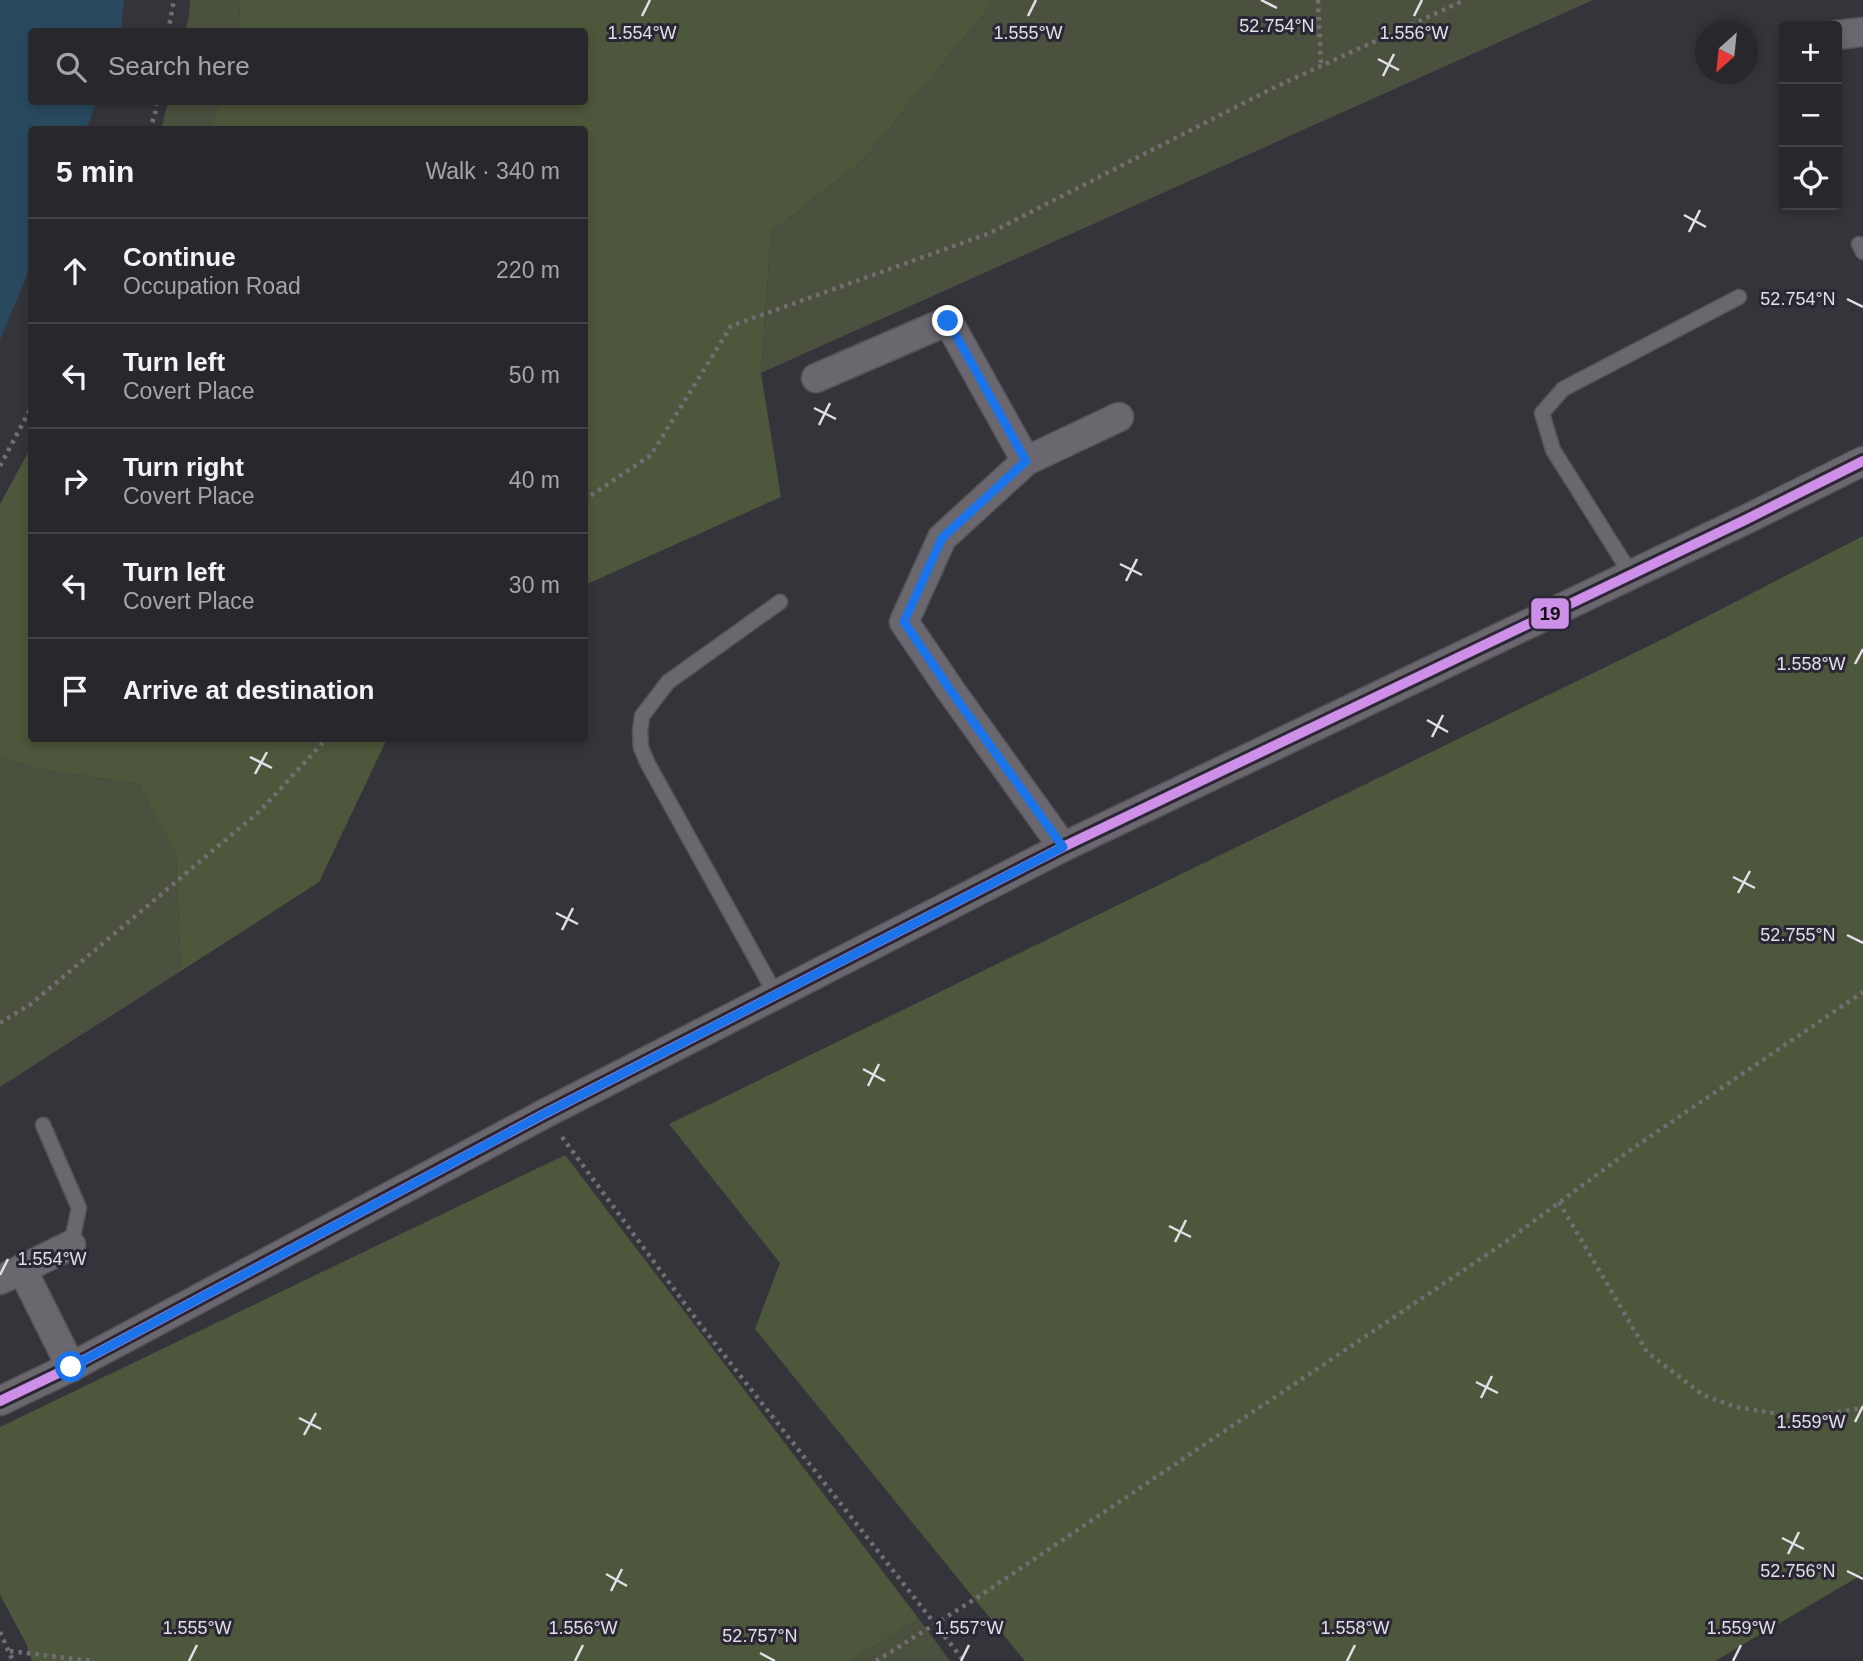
<!DOCTYPE html>
<meta charset="utf-8">
<style>
body{margin:0;font-family:Arial,sans-serif;background:#343338;color:#f1f3f6}
.controls{position:absolute;right:21px;top:21px;display:grid;overflow:hidden;border-radius:7px;box-shadow:0 4px 10px #0003}
.controls button{width:63px;height:63px;display:grid;place-items:center;padding:0;border:0;border-bottom:2px solid #444448;background:#28272c;color:#f1f3f6;font:35px sans-serif}
.compass{position:absolute;left:1695px;top:21px;width:63px;height:63px;border-radius:50%;background:#28272c;box-shadow:0 4px 10px #0003;rotate:207deg}
.stop{position:absolute;width:21px;height:21px;margin:-16px;border:5px solid #1a73e8;border-radius:50%;background:#fff}
.stop.end{background:#1a73e8;border-color:#fff;box-shadow:0 2px 7px #0008}
.list{margin:0;padding:0;list-style:none}
h2{display:flex;justify-content:space-between;align-items:center;height:91px;margin:0;padding:0 28px;font-size:30px}
h2 small{font-size:23px;font-weight:400;color:#a5a5a9}
.list li{display:grid;grid-template-columns:46px 1fr auto;gap:21px;align-items:center;box-sizing:border-box;height:105px;padding:0 28px;border-top:2px solid #444448}
.list b{display:block;font-size:26px;white-space:nowrap}
.list p{margin:0;font-size:23px;white-space:nowrap;color:#a5a5a9}
.list em{font-size:23px;font-style:normal;color:#a5a5a9}
.icon{flex:none;width:38px;height:38px;fill:none;stroke:currentColor;stroke-width:2;stroke-linecap:round;stroke-linejoin:round}
.map{position:relative;flex:none;width:1863px;height:1661px;overflow:hidden}
.search{position:absolute;background:#28272c;box-shadow:0 4px 10px #0003;left:28px;top:28px;width:560px;height:77px;display:flex;align-items:center;gap:18px;box-sizing:border-box;padding:0 24px;border-radius:7px;color:#a5a5a9;font-size:26px}
.panel{position:absolute;background:#28272c;box-shadow:0 4px 10px #0003;left:28px;top:126px;width:560px;height:616px;border-radius:7px}
.map>svg:first-child{display:block}
</style>
<div class="map">
<svg width="1863" height="1661" viewBox="0 0 1863 1661">
<rect width="100%" height="100%" fill="#35343a"/>
<!-- green -->
<g fill="#4a513f">
<polygon points="190,0 240,0 239,31 185,32 189,16"/>
<polygon points="995,0 1593,0 761,373 771,232 862,161"/>
<polygon points="168,102 221,102 209,129 161,130"/>
<polygon points="0,757 39,769 139,784 176,856 181,971 0,1087"/>
<polygon points="919,1619 950,1661 850,1661"/>
</g>
<!-- forest -->
<g fill="#4d573b">
<polygon points="240,0 995,0 862,161 771,232 761,373 781,497 585,585 584,130 209,129 221,102 584,102 584,32 239,31"/>
<polygon points="31,447 32,738 387,739 319,882 181,971 176,856 139,784 39,769 0,757 0,504"/>
<polygon points="1863,536 1863,1574 1715,1661 1025,1661 755,1329 780,1263 669,1124 1667,637"/>
<polygon points="565,1155 919,1619 850,1661 32,1661 26,1643 0,1595 0,1427"/>
</g>
<!-- water -->
<polygon fill="#294a5e" points="0,0 124,0 121,31 32,32 32,102 97,102 86,129 32,130 31,265 0,340"/>
<g fill="none" stroke-linecap="round" stroke-linejoin="round">
<defs>
<g id="service">
<polyline points="1859,244 1863,252"/>
<polyline points="1631,574 1553,450 1542,413 1563,389 1739,297"/>
<polyline points="776,995 648,764 641,748 640,732 642,716 668,682 780,602"/>
<polyline points="43,1125 79,1208 71,1245"/>
</g>
<g id="minor">
<polyline points="1837,35 1863,32"/>
<polyline points="816,378 948,321 1026,461"/>
<polyline points="1063,847 951,691 904,622 942,538 1026,461 1119,417"/>
<polyline points="22,1269 71,1367"/>
<polyline points="0,1280 71,1245"/>
<polyline points="0,1401 71,1367 544,1114 1063,847 1745,520 1863,461"/>
</g>
</defs>
<!-- service casing -->
<use href="#service" stroke="#555359" stroke-width="17"/>
<!-- minor casing -->
<use href="#minor" stroke="#555359" stroke-width="31"/>
<!-- path -->
<g stroke="#707074" stroke-width="4.5" stroke-dasharray="3.5 5" stroke-linecap="butt">
<polyline points="1318,0 1321,66"/>
<polyline points="168,32 174,0"/>
<polyline points="149,130 155,115 157,102"/>
<polyline points="0,466 32,406"/>
<polyline points="584,500 651,455 731,326 990,233 1273,88 1465,0"/>
<polyline points="0,1023 31,1004 261,810 327,738"/>
<polyline points="562,1137 699,1323 964,1661"/>
<polyline points="1559,1202 1647,1352 1703,1395 1736,1407 1804,1418 1863,1408"/>
<polyline points="0,1632 13,1661"/>
<polyline points="10,1651 92,1661"/>
<polyline points="876,1661 975,1599 1507,1241 1633,1148 1863,992"/>
</g>
<!-- service -->
<use href="#service" stroke="#6a686e" stroke-width="14"/>
<!-- minor -->
<use href="#minor" stroke="#6a686e" stroke-width="28"/>
<defs>
<polyline id="bus-1" points="0,1401 71,1367 544,1114 1063,847 1745,520 1863,461"/>
</defs>
<!-- bus-1 casing -->
<use href="#bus-1" stroke="#2a2633" stroke-width="16"/>
<!-- bus-1 -->
<use href="#bus-1" stroke="#ce8fe9" stroke-width="10"/>
</g>
<g fill="none" stroke-linecap="round" stroke-linejoin="round">
<!-- route -->
<polyline stroke="#1a73e8" stroke-width="9" points="71,1367 544,1114 1063,847 951,691 904,622 942,538 1026,461 948,321"/>
</g>
<!-- ticks -->
<path fill="none" stroke="#e2dfe8" stroke-width="2.5" d="M 1261,0 L 1277,8M 642,16 L 650,0M 1028,16 L 1036,0M 1414,16 L 1422,0M 1378,59 L 1399,70M 1383,76 L 1394,54M 1684,215 L 1706,227M 1689,232 L 1700,210M 1847,299 L 1863,307M 814,408 L 836,419M 819,425 L 830,403M 1120,564 L 1142,575M 1126,581 L 1137,559M 1855,664 L 1863,649M 1427,720 L 1448,732M 1432,737 L 1443,715M 250,757 L 272,768M 255,774 L 267,752M 1733,877 L 1755,888M 1738,893 L 1750,871M 556,913 L 578,924M 562,930 L 573,908M 1847,935 L 1863,943M 863,1069 L 885,1081M 868,1086 L 879,1064M 1169,1226 L 1191,1237M 1175,1242 L 1186,1220M 0,1275 L 8,1259M 1476,1382 L 1498,1393M 1481,1398 L 1492,1376M 299,1418 L 321,1429M 1855,1422 L 1863,1406M 304,1435 L 316,1413M 1782,1538 L 1804,1549M 1788,1554 L 1799,1532M 1847,1571 L 1863,1579M 606,1574 L 627,1586M 611,1591 L 622,1569M 760,1653 L 775,1661M 189,1661 L 197,1645M 575,1661 L 583,1645M 961,1661 L 969,1645M 1347,1661 L 1355,1645M 1733,1661 L 1741,1645"/>
<g font-size="18" text-anchor="middle" fill="#e2dfe8" stroke="#2a2633" stroke-width="6" stroke-linejoin="round" paint-order="stroke">
<text x="1277" y="32">52.754°N</text>
<text x="642" y="39">1.554°W</text>
<text x="1028" y="39">1.555°W</text>
<text x="1414" y="39">1.556°W</text>
<text x="1798" y="305">52.754°N</text>
<text x="1811" y="670">1.558°W</text>
<text x="1798" y="941">52.755°N</text>
<text x="52" y="1265">1.554°W</text>
<text x="1811" y="1428">1.559°W</text>
<text x="1798" y="1577">52.756°N</text>
<text x="197" y="1634">1.555°W</text>
<text x="583" y="1634">1.556°W</text>
<text x="969" y="1634">1.557°W</text>
<text x="1355" y="1634">1.558°W</text>
<text x="1741" y="1634">1.559°W</text>
<text x="760" y="1642">52.757°N</text>
</g>
<rect stroke="#2a2633" stroke-width="2.5" x="1530" y="597" width="40" height="33" rx="7" fill="#ce8fe9"/>
<g font-size="19" text-anchor="middle" font-weight="bold" fill="#111">
<text x="1550" y="620">19</text>
</g>
</svg>
<div class="controls">
<button>+</button>
<button>−</button>
<button><svg class="icon" aria-label="locate" viewBox="0 0 24 24"><circle cx="12" cy="12" r="6"/><path d="M12 2v4M12 18v4M2 12h4M18 12h4"/></svg></button>
</div>
<svg class="compass" viewBox="-18 -18 36 36"><path d="M0-13l5 13h-10z" fill="#e53935"/><path d="M0 13l5-13h-10z" fill="#a5a5a9"/></svg>
<div class="stop" style="left:71px;top:1367px"></div>
<div class="stop end" style="left:948px;top:321px"></div>
<div class="search"><svg class="icon" aria-label="search" viewBox="0 0 24 24"><circle cx="10" cy="10" r="6"/><path d="M15 15l6 6"/></svg>Search here</div>
<section class="panel">
<h2>5 min<small>Walk · 340 m</small></h2>
<ul class="list">
<li><svg class="icon" aria-label="ahead" viewBox="0 0 24 24"><path d="M12 20V5M6 11l6-6 6 6"/></svg><div><b>Continue</b><p>Occupation Road</p></div><em>220 m</em></li>
<li><svg class="icon" aria-label="left" viewBox="0 0 24 24"><path d="M17 20v-9H6M10 6l-5 5 5 5"/></svg><div><b>Turn left</b><p>Covert Place</p></div><em>50 m</em></li>
<li><svg class="icon" aria-label="right" viewBox="0 0 24 24"><path d="M7 20v-9h11M14 6l5 5-5 5"/></svg><div><b>Turn right</b><p>Covert Place</p></div><em>40 m</em></li>
<li><svg class="icon" aria-label="left" viewBox="0 0 24 24"><path d="M17 20v-9H6M10 6l-5 5 5 5"/></svg><div><b>Turn left</b><p>Covert Place</p></div><em>30 m</em></li>
<li><svg class="icon" aria-label="arrive" viewBox="0 0 24 24"><path d="M6 21V4h12l-3 4 3 4H6"/></svg><div><b>Arrive at destination</b></div></li>
</ul>
</section>
</div>
